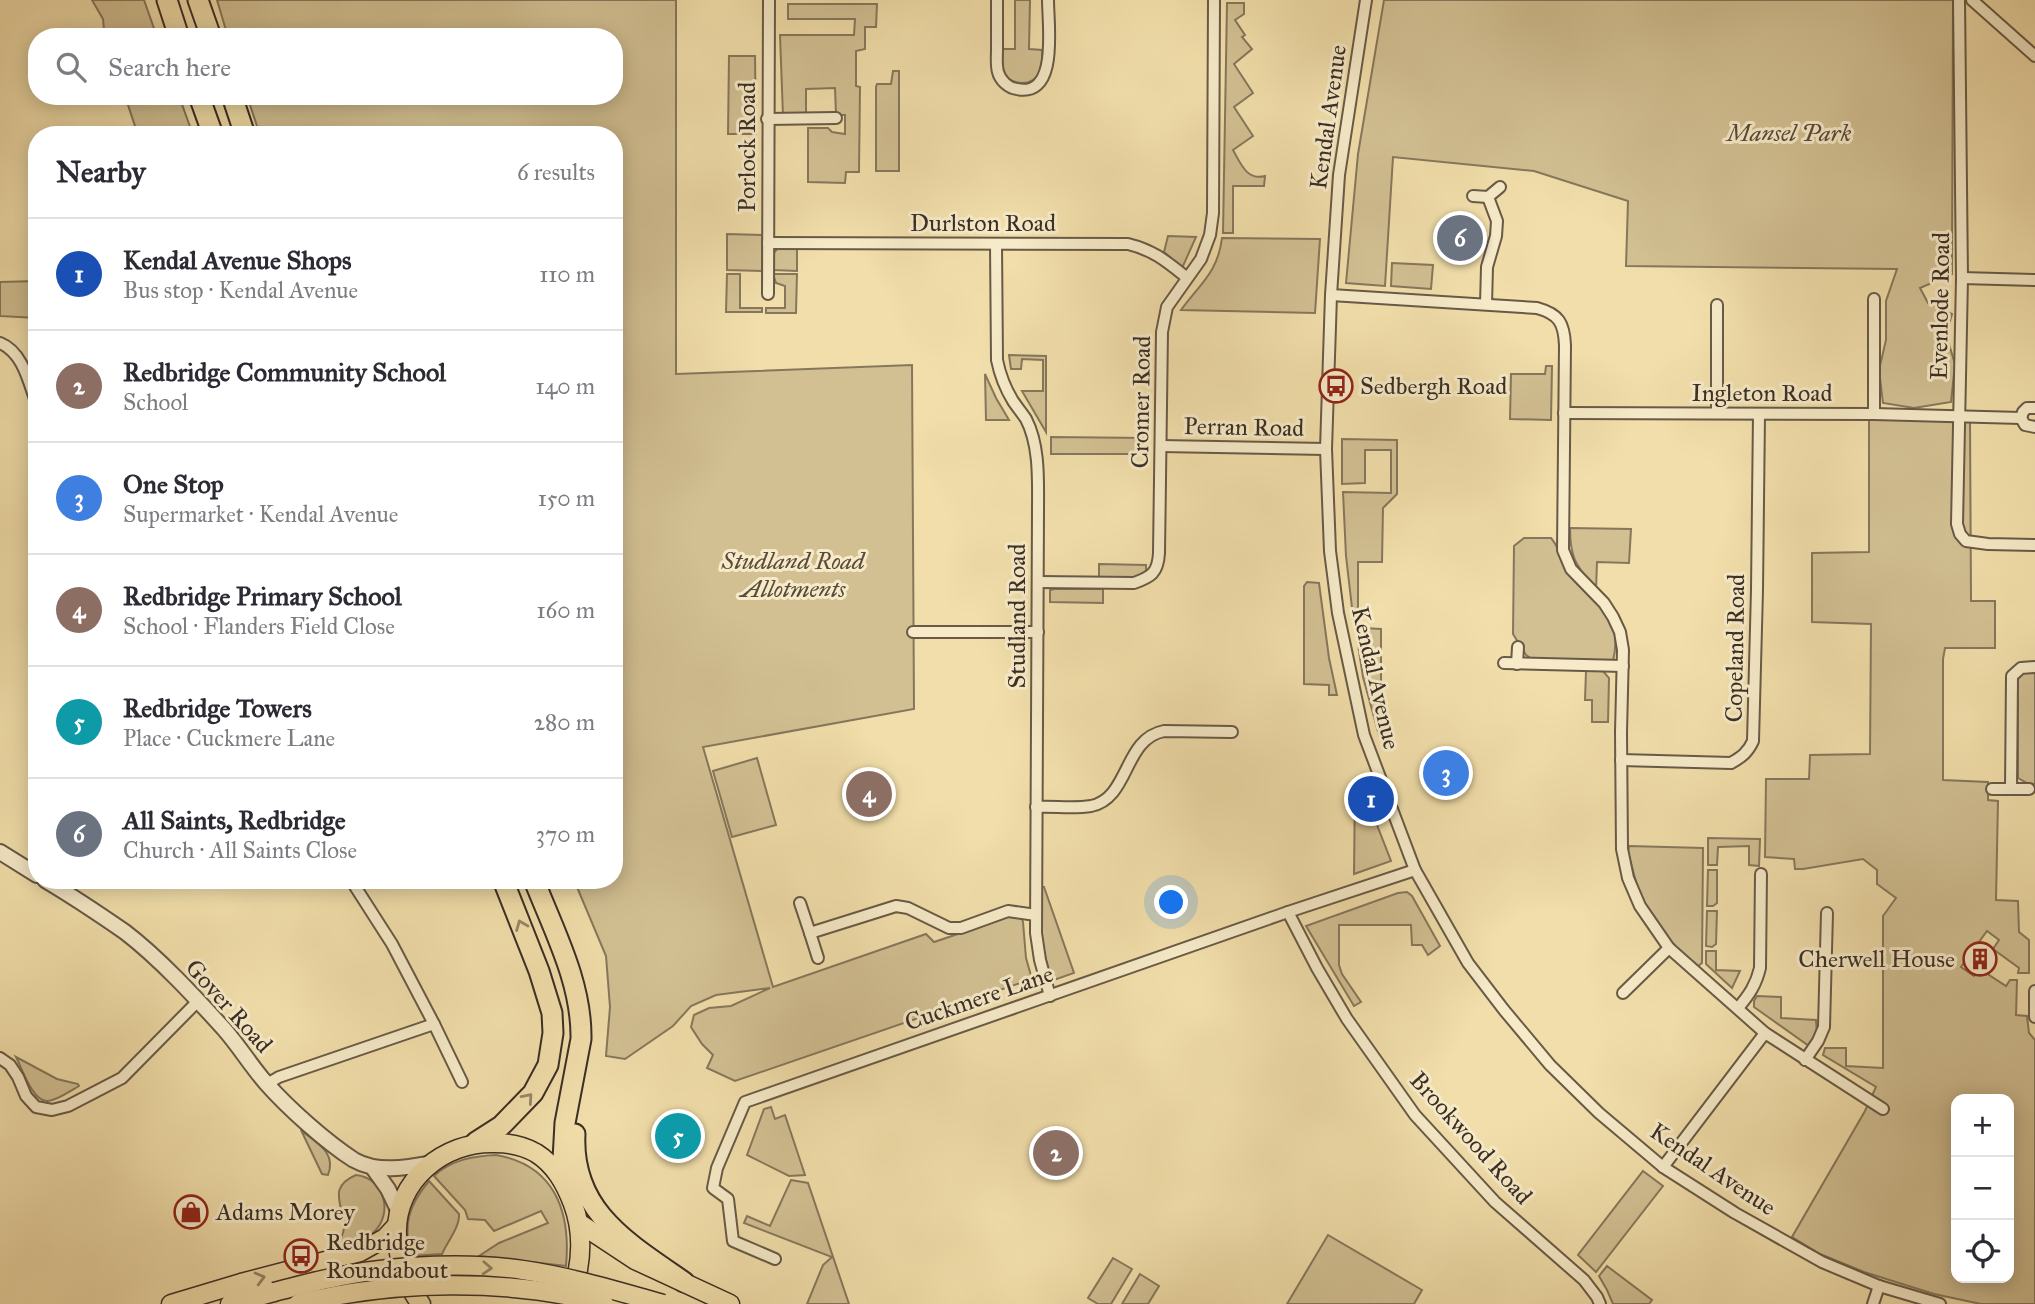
<!DOCTYPE html>
<meta charset="utf-8">
<style>
body{margin:0;font-family:"IM FELL Great Primer",serif;background:#f7f7f7;color:#2b2b33}
.controls{position:absolute;right:21px;bottom:21px;display:grid;overflow:hidden;border-radius:14px;box-shadow:0 4px 18px #0003}
.controls button{width:63px;height:63px;display:grid;place-items:center;padding:0;border:0;border-bottom:2px solid #e1e1e2;background:#fff;color:#2b2b33;font:35px sans-serif}
.you{position:absolute;left:1172px;top:903px;width:24px;height:24px;margin:-18px;border:5px solid #fff;border-radius:50%;background:#1a73e8;box-shadow:0 0 0 10px #1a73e833}
.badge{display:grid;place-items:center;width:46px;height:46px;border-radius:50%;background:#8f2418;color:#fff;font-size:23px;font-weight:700}
.pin{position:absolute;translate:-50% -50%;border:4px solid #fff;box-shadow:0 2px 7px #0006}
.list{margin:0;padding:0;list-style:none}
h2{display:flex;justify-content:space-between;align-items:center;height:91px;margin:0;padding:0 28px;font-size:30px}
h2 small{font-size:23px;font-weight:400;color:#7c7c81}
.list li{display:grid;grid-template-columns:46px 1fr auto;gap:21px;align-items:center;box-sizing:border-box;height:112px;padding:0 28px;border-top:2px solid #e1e1e2}
.list b{display:block;font-size:26px;white-space:nowrap}
.list p{margin:0;font-size:23px;white-space:nowrap;color:#7c7c81}
.list em{font-size:23px;font-style:normal;color:#7c7c81}
.icon{flex:none;width:38px;height:38px;fill:none;stroke:currentColor;stroke-width:2;stroke-linecap:round;stroke-linejoin:round}
.map{position:relative;flex:none;width:2035px;height:1304px;overflow:hidden}
.search{position:absolute;background:#fff;box-shadow:0 4px 18px #0003;left:28px;top:28px;width:595px;height:77px;display:flex;align-items:center;gap:18px;box-sizing:border-box;padding:0 24px;border-radius:28px;color:#7c7c81;font-size:26px}
.panel{position:absolute;background:#fff;box-shadow:0 4px 18px #0003;left:28px;top:126px;width:595px;height:763px;border-radius:28px}
.map>svg:first-child{display:block}
</style>
<div class="map">
<svg width="2035" height="1304" viewBox="0 0 2035 1304">
<rect width="100%" height="100%" fill="#f1deaa"/>
<filter id="stains"><feTurbulence type="fractalNoise" baseFrequency=".00286" numOctaves="4"/><feColorMatrix values="0 0 0 0 .2 0 0 0 0 .09 0 0 0 0 .02 0 0 0 .5 -.17"/></filter>
<radialGradient id="worn" r=".72"><stop offset=".6" stop-color="#630" stop-opacity="0"/><stop offset="1" stop-color="#630" stop-opacity=".3"/></radialGradient>
<!-- green -->
<g fill="#d2c093" stroke="#86775c" stroke-width="2" fill-rule="evenodd">
<polygon points="92,0 144,0 157,37 98,37 104,30 103,19"/>
<polygon points="217,0 676,0 676,374 912,365 914,709 703,747 773,987 926,934 934,942 1014,915 1021,916 1023,922 1026,958 1032,979 735,1081 707,1068 713,1055 702,1044 691,1027 694,1015 709,1008 731,1006 770,988 716,995 691,1006 673,1026 625,1059 606,1056 610,1007 606,956 574,880 614,880 614,135 260,135 247,96 614,96 614,37 228,37"/>
<path d="M 1015,0 L 1030,0 L 1029,49 L 1042,50 C 1043,65 1041,83 1022,83 C 1017,83 1010,81 1007,77 C 1001,70 1002,58 1003,49 L 1015,49 Z"/>
<polygon points="1384,0 1953,0 1952,274 1920,288 1928,303 1952,314 1946,334 1955,364 1951,402 1914,408 1883,403 1879,370 1886,340 1886,301 1897,269 1626,266 1628,201 1534,171 1393,157 1385,286 1346,283 1358,154"/>
<path d="M 1227,3 L 1244,3 L 1244,14 L 1235,20 L 1245,35 L 1242,37 L 1252,49 L 1234,64 L 1253,93 L 1234,107 L 1253,136 L 1233,150 C 1241,164 1247,181 1265,176 L 1264,186 L 1233,186 L 1233,233 L 1223,233 Z"/>
<polygon points="788,4 877,4 876,27 865,27 865,49 856,51 856,86 860,87 859,172 846,172 845,183 808,182 808,128 828,128 832,132 845,134 845,115 836,115 835,88 806,89 806,115 783,116 780,35 854,35 855,19 788,19"/>
<polygon points="729,56 755,56 756,134 728,134"/>
<polygon points="893,71 899,71 899,171 876,171 876,87 877,84 891,84"/>
<polygon points="125,96 179,96 193,135 138,135"/>
<polygon points="727,234 762,235 762,271 727,270"/>
<polygon points="1168,236 1196,237 1183,266 1180,266 1164,252"/>
<path d="M 1222,238 L 1320,239 L 1315,313 L 1181,310 C 1200,284 1218,272 1222,238 Z"/>
<polygon points="778,248 797,248 797,271 773,270 772,255"/>
<polygon points="1392,263 1433,265 1431,289 1391,286"/>
<polygon points="727,274 740,274 740,308 762,308 762,312 726,312"/>
<polygon points="773,274 797,274 796,313 766,313 766,308 785,308 785,286 776,283"/>
<polygon points="37,281 37,318 0,316 0,282"/>
<polygon points="1009,355 1046,356 1046,432 1022,391 1043,391 1043,360 1022,359 1021,369 1011,369"/>
<polygon points="1546,366 1552,366 1551,420 1510,419 1511,374 1545,374"/>
<polygon points="985,374 996,398 1009,420 986,420"/>
<path d="M 1869,417 L 1970,420 L 1971,601 L 1995,601 L 1995,648 L 1945,648 L 1943,659 L 1943,780 L 1988,782 L 1988,800 L 1998,801 L 1996,900 L 2018,901 L 2019,932 L 2029,940 L 2029,973 L 2018,973 L 2019,968 L 1993,949 L 1999,940 L 1987,931 L 1961,967 L 1974,976 L 1980,969 L 2006,986 L 2010,980 L 2017,980 L 2016,1015 L 2027,1016 L 2029,1033 L 2035,1040 L 2035,1304 L 1981,1304 L 1934,1294 L 1864,1272 L 1820,1254 L 1792,1237 L 1865,1111 L 1876,1087 L 1823,1055 L 1825,1048 L 1846,1048 L 1846,1066 L 1883,1068 L 1883,916 L 1896,898 L 1877,884 L 1877,870 L 1863,859 L 1803,869 L 1795,869 L 1794,859 L 1765,857 L 1766,779 L 1809,779 L 1810,755 L 1870,754 L 1871,624 L 1812,622 L 1812,553 L 1869,552 ZM 1956,1099 L 2009,1099 L 2009,1278 L 1956,1278 Z"/>
<polygon points="1051,437 1148,438 1148,454 1051,454"/>
<polygon points="1342,439 1397,440 1397,494 1383,508 1382,562 1358,562 1358,624 1354,625 1346,556 1343,492 1391,493 1391,450 1365,450 1365,483 1342,484"/>
<path d="M 1570,528 L 1631,529 L 1629,563 L 1597,562 L 1596,590 C 1577,566 1570,560 1570,528 Z"/>
<path d="M 1524,538 L 1551,538 C 1560,548 1561,561 1568,572 C 1590,605 1625,612 1613,661 L 1532,659 L 1526,655 L 1513,634 L 1514,546 Z"/>
<polygon points="1099,564 1146,565 1146,573 1136,578 1099,578"/>
<polygon points="1307,582 1319,583 1329,658 1337,695 1329,695 1329,685 1304,684 1304,586"/>
<polygon points="1055,589 1103,589 1103,603 1050,602 1050,590"/>
<polygon points="1363,628 1381,629 1381,734 1379,735 1363,677 1356,632"/>
<polygon points="1586,671 1603,671 1609,678 1608,722 1592,722 1592,700 1585,700"/>
<polygon points="2030,671 2035,671 2035,784 2027,783 2018,778 2018,679 2023,673"/>
<polygon points="757,758 776,825 732,837 713,771"/>
<polygon points="1355,784 1361,784 1391,861 1354,874"/>
<polygon points="1708,838 1760,839 1759,866 1749,865 1749,846 1718,847 1717,865 1708,865"/>
<polygon points="1629,846 1703,848 1702,963 1697,967 1671,942 1640,896 1628,853"/>
<polygon points="1708,870 1717,870 1717,903 1713,906 1707,906"/>
<polygon points="1041,887 1044,887 1074,973 1051,981 1042,943"/>
<polygon points="1407,892 1412,896 1440,946 1428,955 1422,945 1412,945 1411,925 1339,925 1339,965 1342,974 1361,1002 1354,1006 1306,926 1398,893"/>
<polygon points="1707,911 1717,911 1716,944 1712,947 1706,946"/>
<polygon points="1706,951 1716,951 1716,970 1740,971 1732,988 1706,964"/>
<polygon points="1757,996 1781,997 1781,1018 1816,1020 1817,1034 1809,1046 1754,1007 1754,1001"/>
<path d="M 16,1057 L 57,1079 L 78,1084 L 79,1086 C 70,1091 58,1100 48,1101 C 33,1103 22,1068 16,1057 Z"/>
<polygon points="771,1107 775,1119 785,1115 805,1175 789,1176 747,1155 764,1109"/>
<path d="M 301,1130 C 316,1143 337,1152 328,1175 L 322,1174 Z"/>
<path d="M 496,1155 C 555,1165 571,1212 566,1266 L 479,1256 L 499,1243 L 548,1223 L 541,1211 L 494,1231 L 485,1220 L 468,1219 L 465,1210 L 434,1176 C 451,1160 473,1156 496,1155 Z"/>
<polygon points="1643,1171 1663,1186 1596,1272 1578,1255"/>
<path d="M 356,1175 C 385,1178 394,1214 373,1233 C 364,1242 349,1244 337,1247 C 340,1240 345,1232 344,1225 C 342,1203 328,1187 356,1175 Z"/>
<polygon points="791,1180 808,1183 849,1304 807,1304 823,1265 832,1257 744,1223 747,1216 770,1226"/>
<path d="M 429,1181 L 459,1214 C 460,1227 447,1242 442,1254 L 411,1256 C 403,1225 408,1206 429,1181 Z"/>
<polygon points="1328,1235 1422,1290 1414,1304 1287,1304"/>
<polygon points="1113,1258 1132,1269 1111,1304 1098,1304 1088,1298"/>
<polygon points="1607,1266 1652,1300 1649,1304 1613,1304 1607,1290 1599,1276"/>
<polygon points="1140,1274 1159,1286 1148,1304 1122,1304"/>
</g>
<g fill="none" stroke-linecap="round" stroke-linejoin="round">
<defs>
<g id="minor">
<path d="M 997,0 C 997,17 997,33 997,50 C 997,56 996,65 998,72 C 1000,80 1008,88 1017,89 C 1059,98 1048,25 1048,0"/>
<polyline points="1366,0 1339,175 1331,295 1326,449 1330,551 1338,613 1364,735 1415,870 1468,963 1504,1010 1550,1065 1599,1113 1663,1167 1735,1213 1822,1262 1879,1286 1940,1304"/>
<polyline points="1959,0 1962,278 1957,524 1960,534 1966,541 1988,544 2035,545"/>
<polyline points="1972,0 2035,56"/>
<polyline points="767,119 836,118"/>
<polyline points="1473,196 1488,197"/>
<path d="M 768,243 L 1128,244 C 1153,250 1166,261 1186,277"/>
<path d="M 996,244 L 997,360 C 1000,375 1005,388 1013,401 C 1017,407 1022,413 1026,419 C 1040,446 1038,481 1038,511 L 1036,933 L 1040,960 L 1050,996"/>
<polyline points="1962,278 2035,280"/>
<polyline points="768,294 769,0"/>
<path d="M 1331,295 L 1537,308 C 1559,314 1564,323 1565,345 L 1563,550 L 1571,569 L 1604,603 L 1613,617 L 1620,632 L 1623,650 L 1621,732 L 1622,849 L 1628,878 L 1640,906 L 1669,948 L 1765,1033 L 1883,1109"/>
<polyline points="1486,304 1487,267 1496,236 1497,221 1488,197 1500,187"/>
<path d="M 0,343 C 23,352 29,383 37,405"/>
<polyline points="1564,413 1874,414 2021,418"/>
<polyline points="1717,413 1717,305"/>
<polyline points="1874,414 1874,299"/>
<polyline points="2021,418 2023,412 2027,408 2035,408"/>
<polyline points="2021,418 2025,425 2035,427"/>
<polyline points="1161,446 1326,449"/>
<path d="M 1038,582 L 1134,583 C 1151,577 1158,573 1159,553 L 1162,332 L 1167,307 L 1201,259 L 1210,235 L 1213,213 L 1214,0"/>
<polyline points="913,632 1038,632"/>
<polyline points="1504,663 1623,666"/>
<polyline points="1517,664 1518,647"/>
<path d="M 1621,760 L 1731,763 C 1742,757 1748,752 1753,741 L 1757,590 L 1759,414"/>
<polyline points="1992,789 2011,789"/>
<polyline points="2029,789 2011,789 2012,676 2021,668 2035,667"/>
<path d="M 1036,807 C 1054,806 1074,809 1091,806 C 1130,798 1123,739 1164,731 L 1232,732"/>
<polyline points="800,903 810,933 896,906 908,908 949,928 961,928 1008,911 1036,915"/>
<polyline points="1288,912 1317,968 1347,1019 1415,1115 1495,1202 1584,1280 1597,1297 1600,1304"/>
<polyline points="810,933 818,958"/>
<polyline points="2035,991 2035,1017"/>
<polyline points="1623,993 1669,948"/>
<path d="M 1738,1008 C 1749,995 1756,985 1760,968 L 1761,874"/>
<polyline points="434,1024 462,1082"/>
<polyline points="0,1058 10,1065 18,1077 26,1096 36,1107 52,1110 68,1106 122,1078 198,1001"/>
<polyline points="1805,1060 1818,1041 1824,1027 1827,913"/>
<polyline points="267,1084 279,1077 434,1024 392,944 351,880"/>
<polyline points="1663,1167 1765,1033"/>
<polyline points="775,1259 733,1241 728,1199 713,1188 717,1168 745,1102 1288,912 1415,870"/>
<polyline points="1873,1304 1879,1286"/>
</g>
<g id="tertiary">
<polyline points="0,852 37,875"/>
<path d="M 45,880 C 72,896 99,914 125,932 C 159,958 195,997 224,1029 C 239,1046 251,1066 266,1083 C 288,1108 326,1142 354,1160 C 377,1173 406,1168 432,1163"/>
<polyline points="373,1168 388,1189 399,1212"/>
</g>
<g id="primary">
<polyline points="171,1304 241,1283 360,1252 385,1238 397,1225"/>
<polyline points="230,1304 274,1292"/>
</g>
<g id="trunk">
<polyline points="579,1223 635,1260 730,1304"/>
<path d="M 421,1304 C 405,1284 398,1259 397,1234 C 395,1181 444,1141 495,1143 C 509,1143 524,1146 536,1153 C 555,1165 565,1183 573,1204 C 584,1234 582,1263 572,1293"/>
</g>
<g id="motorway">
<polyline points="167,0 179,37"/>
<polyline points="198,0 211,37"/>
<polyline points="199,96 213,135"/>
<polyline points="232,96 245,135"/>
<path d="M 534,880 C 554,931 582,983 581,1039 L 565,1123 L 562,1178"/>
<path d="M 575,1134 C 571,1211 628,1243 684,1282"/>
<polyline points="476,1142 501,1126 533,1093 548,1065 553,1033 552,1013 539,971 503,880"/>
</g>
</defs>
<!-- minor casing -->
<use href="#minor" stroke="#685a46" stroke-width="14"/>
<!-- tertiary casing -->
<use href="#tertiary" stroke="#685a46" stroke-width="18"/>
<!-- primary casing -->
<use href="#primary" stroke="#3a2e25" stroke-width="21"/>
<!-- trunk casing -->
<use href="#trunk" stroke="#3a2e25" stroke-width="21"/>
<!-- motorway casing -->
<use href="#motorway" stroke="#3a2e25" stroke-width="23"/>
<!-- minor -->
<use href="#minor" stroke="#f6eac8" stroke-width="10"/>
<!-- tertiary -->
<use href="#tertiary" stroke="#f6eac8" stroke-width="14"/>
<!-- primary -->
<use href="#primary" stroke="#f1deaa" stroke-width="18"/>
<!-- trunk -->
<use href="#trunk" stroke="#f1deaa" stroke-width="18"/>
<!-- motorway -->
<use href="#motorway" stroke="#f1deaa" stroke-width="19"/>
<defs>
<g id="primary-bridge">
<path d="M 274,1292 C 298,1286 322,1279 347,1275 C 397,1265 472,1262 523,1270 C 571,1277 617,1291 663,1304"/>
<path d="M 298,1304 C 392,1280 510,1278 604,1304"/>
</g>
</defs>
<!-- primary-bridge casing -->
<use href="#primary-bridge" stroke="#3a2e25" stroke-width="21" stroke-linecap="butt"/>
<!-- primary-bridge -->
<use href="#primary-bridge" stroke="#f1deaa" stroke-width="18"/>
</g>
<!-- one-way arrows -->
<defs><path id="oneway-chevron" d="M-2-3.5L2.5 0L-2 3.5" fill="none" stroke-width="1.6" stroke-linecap="round" stroke-linejoin="round" transform="scale(1.75)"/></defs>
<g stroke="#968668">
<use href="#oneway-chevron" transform="translate(521 925) rotate(-112)"/>
<use href="#oneway-chevron" transform="translate(528 1098) rotate(-49)"/>
<use href="#oneway-chevron" transform="translate(487 1268) rotate(3)"/>
<use href="#oneway-chevron" transform="translate(260 1278) rotate(-15)"/>
</g>
<!-- icons -->
<defs>
<symbol id="bus-ring" viewBox="-11 -11 22 22"><circle r="9.5" fill="#f6eac8" stroke="#8f2418" stroke-width="1.5"/><path d="M-5-6H5V4H4V6H2V4H-2V6H-4V4H-5ZM-3.5-4V0h7V-4ZM-3.5 1.2v1.5H-2V1.2ZM2 1.2v1.5H3.5V1.2Z" fill="#8f2418"/></symbol>
<symbol id="building-ring" viewBox="-11 -11 22 22"><circle r="9.5" fill="#f6eac8" stroke="#8f2418" stroke-width="1.5"/><path d="M-4-6H4V6H1V3H-1V6H-4ZM-2.5-4.3h1.7v1.8h-1.7ZM.8-4.3h1.7v1.8H.8ZM-2.5-1h1.7V.8h-1.7ZM.8-1h1.7V.8H.8Z" fill="#8f2418"/></symbol>
<symbol id="shop-ring" viewBox="-11 -11 22 22"><circle r="9.5" fill="#f6eac8" stroke="#8f2418" stroke-width="1.5"/><path d="M-5-2.5h2.3a2.7 3.5 0 0 1 5.4 0H5L5.5 6h-11ZM-1.5-2.5h3a1.5 2.3 0 0 0-3 0Z" fill="#8f2418"/></symbol>
</defs>
<g fill-rule="evenodd">
<use href="#bus-ring" x="1317" y="367" width="38" height="38"/>
<use href="#building-ring" x="1961" y="940" width="38" height="38"/>
<use href="#shop-ring" x="172" y="1193" width="38" height="38"/>
<use href="#bus-ring" x="282" y="1237" width="38" height="38"/>
</g>
<g text-anchor="middle" dominant-baseline="central" stroke-width="6" stroke-linejoin="round" paint-order="stroke">
<!-- street labels -->
<g font-size="24" fill="#3a2e25" stroke="#f6eac8">
<text transform="translate(1328 117) rotate(-82)">Kendal Avenue</text>
<text transform="translate(747 147) rotate(-90)">Porlock Road</text>
<text x="983" y="223">Durlston Road</text>
<text transform="translate(1940 306) rotate(-89)">Evenlode Road</text>
<text x="1762" y="393">Ingleton Road</text>
<text transform="translate(1141 402) rotate(-89)">Cromer Road</text>
<text transform="translate(1244 427) rotate(1)">Perran Road</text>
<text transform="translate(1017 616) rotate(-90)">Studland Road</text>
<text transform="translate(1735 648) rotate(-89)">Copeland Road</text>
<text transform="translate(1376 678) rotate(77)">Kendal Avenue</text>
<text transform="translate(979 998) rotate(-19)">Cuckmere Lane</text>
<text transform="translate(229 1006) rotate(48)">Gover Road</text>
<text transform="translate(1471 1138) rotate(48)">Brookwood Road</text>
<text transform="translate(1713 1169) rotate(34)">Kendal Avenue</text>
</g>
<!-- park labels -->
<g font-size="24" font-style="italic" fill="#584b3b" stroke="#f6eac8">
<text x="1789" y="133">Mansel Park</text>
<text x="793" y="561">Studland Road<tspan x="793" dy="28">Allotments</tspan></text>
</g>
<!-- poi labels -->
<g font-size="24" fill="#3a2e25" stroke="#f6eac8" text-anchor="start">
<text x="1360" y="386">Sedbergh Road</text>
<text x="1955" y="959" text-anchor="end">Cherwell House</text>
<text x="216" y="1212">Adams Morey</text>
<text x="326" y="1242">Redbridge<tspan x="326" dy="28">Roundabout</tspan></text>
</g>
</g>
<rect width="100%" height="100%" filter="url(#stains)"/>
<rect width="100%" height="100%" fill="url(#worn)"/>
</svg>
<div class="controls">
<button>+</button>
<button>−</button>
<button><svg class="icon" aria-label="locate" viewBox="0 0 24 24"><circle cx="12" cy="12" r="6"/><path d="M12 2v4M12 18v4M2 12h4M18 12h4"/></svg></button>
</div>
<div class="you"></div>
<div class="pin badge" style="left:1371px;top:799px;background:#1a4fb4">1</div>
<div class="pin badge" style="left:1056px;top:1153px;background:#8d6e63">2</div>
<div class="pin badge" style="left:1446px;top:773px;background:#3f7fe0">3</div>
<div class="pin badge" style="left:869px;top:794px;background:#8d6e63">4</div>
<div class="pin badge" style="left:678px;top:1136px;background:#0f9aa8">5</div>
<div class="pin badge" style="left:1460px;top:238px;background:#6b7280">6</div>
<div class="search"><svg class="icon" aria-label="search" viewBox="0 0 24 24"><circle cx="10" cy="10" r="6"/><path d="M15 15l6 6"/></svg>Search here</div>
<section class="panel">
<h2>Nearby<small>6 results</small></h2>
<ul class="list">
<li><span class="badge" style="background:#1a4fb4">1</span><div><b>Kendal Avenue Shops</b><p>Bus stop · Kendal Avenue</p></div><em>110 m</em></li>
<li><span class="badge" style="background:#8d6e63">2</span><div><b>Redbridge Community School</b><p>School</p></div><em>140 m</em></li>
<li><span class="badge" style="background:#3f7fe0">3</span><div><b>One Stop</b><p>Supermarket · Kendal Avenue</p></div><em>150 m</em></li>
<li><span class="badge" style="background:#8d6e63">4</span><div><b>Redbridge Primary School</b><p>School · Flanders Field Close</p></div><em>160 m</em></li>
<li><span class="badge" style="background:#0f9aa8">5</span><div><b>Redbridge Towers</b><p>Place · Cuckmere Lane</p></div><em>280 m</em></li>
<li><span class="badge" style="background:#6b7280">6</span><div><b>All Saints, Redbridge</b><p>Church · All Saints Close</p></div><em>370 m</em></li>
</ul>
</section>
</div>
